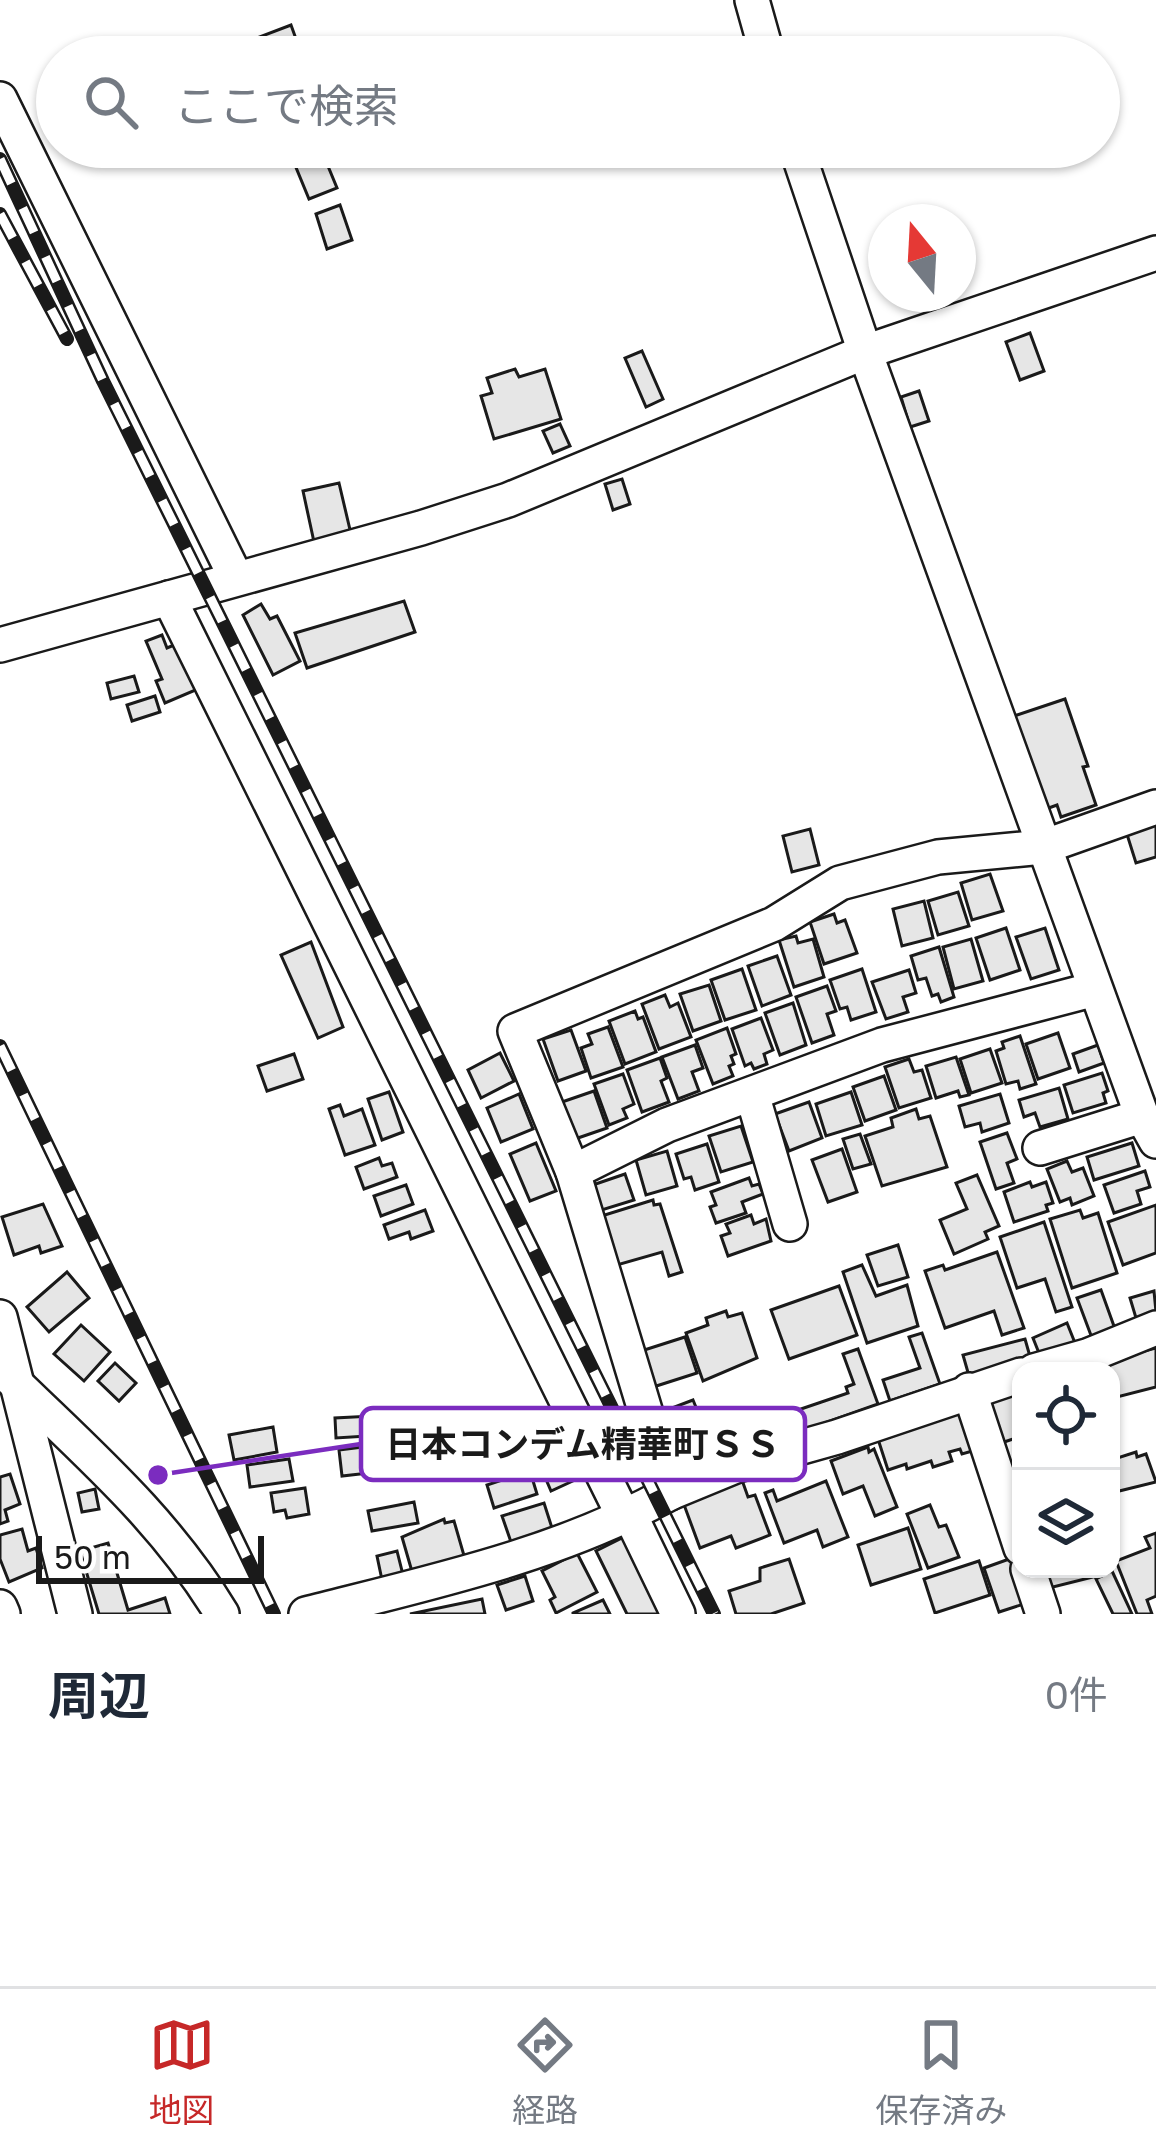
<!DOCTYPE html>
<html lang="ja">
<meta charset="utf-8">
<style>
body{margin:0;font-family:"Golos Text","Noto Sans JP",sans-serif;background:#f6f6f7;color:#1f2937}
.controls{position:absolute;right:36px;bottom:36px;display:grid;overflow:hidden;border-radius:24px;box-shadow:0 3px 9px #0004}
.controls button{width:108px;height:108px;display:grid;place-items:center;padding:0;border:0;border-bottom:3px solid #e0e1e3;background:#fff;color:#1f2937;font:60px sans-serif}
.compass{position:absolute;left:868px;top:204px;width:108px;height:108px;border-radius:50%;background:#fff;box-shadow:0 3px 9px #0004;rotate:342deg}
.scale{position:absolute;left:36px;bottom:30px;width:228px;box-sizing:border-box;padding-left:12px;border:6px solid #1a1a1a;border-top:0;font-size:33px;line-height:42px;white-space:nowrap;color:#1a1a1a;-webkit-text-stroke:9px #fff;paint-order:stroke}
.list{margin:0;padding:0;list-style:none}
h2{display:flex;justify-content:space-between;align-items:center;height:156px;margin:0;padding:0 48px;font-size:51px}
h2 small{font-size:39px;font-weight:400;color:#747a83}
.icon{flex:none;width:66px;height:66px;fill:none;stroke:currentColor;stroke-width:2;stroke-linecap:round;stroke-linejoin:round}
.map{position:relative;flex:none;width:1156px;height:1614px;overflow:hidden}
.search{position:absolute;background:#fff;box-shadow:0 3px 9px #0004;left:36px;right:36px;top:36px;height:132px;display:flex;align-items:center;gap:30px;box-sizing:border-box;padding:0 42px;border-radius:66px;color:#747a83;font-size:45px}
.sheet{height:372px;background:#fff}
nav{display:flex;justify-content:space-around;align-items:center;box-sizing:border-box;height:168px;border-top:3px solid #e0e1e3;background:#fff;font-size:33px;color:#747a83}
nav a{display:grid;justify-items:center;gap:6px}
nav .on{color:#c62828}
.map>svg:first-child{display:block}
</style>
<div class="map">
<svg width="1156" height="1614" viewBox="0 0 1156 1614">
<rect width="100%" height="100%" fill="#fff"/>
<!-- building -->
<g fill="#e6e6e6" stroke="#1a1a1a" stroke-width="3">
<polygon points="291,25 300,50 280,57 260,57 254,39"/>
<polygon points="323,154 337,188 309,199 295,165"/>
<polygon points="340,205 352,240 327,249 316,214"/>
<polygon points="1030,333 1044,371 1020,380 1006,342"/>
<polygon points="642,351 663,399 646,407 625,358"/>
<polygon points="515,369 519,377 545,369 561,419 494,439 481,396 492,393 487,378"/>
<polygon points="919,391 929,421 910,427 901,397"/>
<polygon points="560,424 570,446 553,453 543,431"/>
<polygon points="622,479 630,504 613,510 605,484"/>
<polygon points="339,483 351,534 314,542 303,491"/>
<polygon points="404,601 415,632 307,668 295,633"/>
<polygon points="261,604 270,619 277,616 300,661 273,675 243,615"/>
<polygon points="162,635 167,648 179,643 198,689 165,703 156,681 162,679 146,641"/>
<polygon points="134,676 139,692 111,699 107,683"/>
<polygon points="155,696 160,712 132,721 127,705"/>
<polygon points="1065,699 1088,766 1083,767 1096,805 1061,817 1057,805 1046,809 1014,716"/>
<polygon points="1156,818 1156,857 1136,863 1125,828"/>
<polygon points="810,829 819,865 792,872 783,836"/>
<polygon points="990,874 1003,911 972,920 961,883"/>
<polygon points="958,892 969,926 938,935 928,901"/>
<polygon points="924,901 933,938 902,946 893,909"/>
<polygon points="834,914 837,923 845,920 857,953 824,964 810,922"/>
<polygon points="1006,928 1020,970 990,980 976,938"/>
<polygon points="1045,928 1059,970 1031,979 1016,937"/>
<polygon points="796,936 798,943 813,939 824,977 794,987 779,940"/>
<polygon points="971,939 983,981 954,989 943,947"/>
<polygon points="311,942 343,1027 318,1038 281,955"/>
<polygon points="939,947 954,997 941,1002 938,994 932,996 926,978 918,980 911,956"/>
<polygon points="777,956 791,995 762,1006 748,966"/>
<polygon points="742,969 756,1010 725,1020 711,980"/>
<polygon points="862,969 876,1012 851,1020 847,1007 840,1009 830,980"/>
<polygon points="909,970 916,993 903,997 908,1012 886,1019 872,982"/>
<polygon points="709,985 721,1021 693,1031 680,994"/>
<polygon points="827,986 836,1011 827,1014 834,1035 812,1043 796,997"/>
<polygon points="665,995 670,1007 678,1003 691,1037 659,1049 642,1004"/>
<polygon points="793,1003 806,1045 780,1055 765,1013"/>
<polygon points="635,1011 638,1019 643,1017 656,1052 625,1064 609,1021"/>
<polygon points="761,1018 773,1050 764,1054 767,1064 754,1069 751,1063 745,1066 732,1029"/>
<polygon points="608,1027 623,1067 591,1078 581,1048 592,1044 588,1034"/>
<polygon points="727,1028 736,1054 731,1056 734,1064 729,1066 733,1076 713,1084 696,1040"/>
<polygon points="571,1030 586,1071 558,1081 543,1039"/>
<polygon points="1058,1033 1070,1068 1038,1079 1026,1044"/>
<polygon points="1020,1036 1036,1084 1020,1089 1018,1081 1006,1084 996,1051 1004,1048 1002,1042"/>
<polygon points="695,1045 703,1068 692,1072 699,1091 678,1099 662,1057"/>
<polygon points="1098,1045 1104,1063 1079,1072 1073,1054"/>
<polygon points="990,1049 1002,1083 971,1093 960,1059"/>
<polygon points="500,1053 514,1081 481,1098 468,1070"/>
<polygon points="294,1054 303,1079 267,1091 258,1066"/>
<polygon points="956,1057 969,1095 960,1097 958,1091 936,1098 926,1066"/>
<polygon points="660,1058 667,1078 661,1081 669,1102 642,1112 627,1070"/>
<polygon points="909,1059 914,1072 922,1070 931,1098 899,1108 885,1067"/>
<polygon points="1102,1073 1108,1091 1103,1093 1106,1103 1073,1113 1064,1085"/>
<polygon points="623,1074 634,1104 623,1109 627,1118 609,1125 594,1084"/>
<polygon points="884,1076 896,1110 865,1121 853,1087"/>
<polygon points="1059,1088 1068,1119 1040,1127 1035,1113 1024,1117 1019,1100"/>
<polygon points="594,1091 607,1128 575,1139 562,1102"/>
<polygon points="389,1092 403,1132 382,1140 368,1099"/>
<polygon points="851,1092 862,1125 826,1136 816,1104"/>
<polygon points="519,1094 533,1129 501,1142 487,1108"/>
<polygon points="1000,1094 1009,1123 982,1132 980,1123 965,1127 959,1106"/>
<polygon points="809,1102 822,1138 789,1151 775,1114"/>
<polygon points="340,1105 344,1116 362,1109 375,1145 345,1155 329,1109"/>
<polygon points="916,1109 919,1119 930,1116 947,1167 882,1186 865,1136 893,1127 891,1118"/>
<polygon points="741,1126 753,1162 721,1172 709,1136"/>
<polygon points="1007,1133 1017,1159 1007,1163 1014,1183 996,1189 980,1142"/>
<polygon points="860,1134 871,1164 853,1169 843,1139"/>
<polygon points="536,1143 556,1191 530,1201 510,1154"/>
<polygon points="1132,1143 1139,1166 1094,1180 1087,1157"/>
<polygon points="707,1144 719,1182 695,1190 691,1177 684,1179 676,1154"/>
<polygon points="842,1149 857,1192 828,1202 812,1160"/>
<polygon points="667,1151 677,1186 646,1195 636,1160"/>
<polygon points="379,1158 382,1166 392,1163 397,1177 364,1189 356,1167"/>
<polygon points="1067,1161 1072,1172 1083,1168 1094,1196 1072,1205 1070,1198 1060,1202 1047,1169"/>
<polygon points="1145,1171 1150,1187 1137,1191 1141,1204 1114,1213 1104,1185"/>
<polygon points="625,1174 634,1200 592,1213 584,1188"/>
<polygon points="977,1175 999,1226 985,1232 988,1239 954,1254 940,1220 967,1209 956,1183"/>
<polygon points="749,1178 752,1186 759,1184 763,1194 742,1202 746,1213 716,1223 710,1207 716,1205 711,1192"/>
<polygon points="1030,1182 1032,1187 1046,1182 1053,1203 1046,1205 1048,1211 1014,1222 1004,1192"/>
<polygon points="406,1185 413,1204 381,1216 374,1196"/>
<polygon points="653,1200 654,1205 660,1204 682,1272 669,1276 662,1252 610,1267 595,1218"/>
<polygon points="43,1204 62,1246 41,1253 39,1246 14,1255 2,1217"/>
<polygon points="1156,1205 1156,1253 1123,1265 1108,1222"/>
<polygon points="425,1210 433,1231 411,1239 409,1232 389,1239 384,1225"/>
<polygon points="1080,1210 1083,1218 1098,1213 1117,1273 1072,1288 1050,1219"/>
<polygon points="751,1215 754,1224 766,1219 771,1241 728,1256 721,1236 730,1233 726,1224"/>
<polygon points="1044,1222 1072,1307 1056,1312 1045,1279 1017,1288 1000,1237"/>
<polygon points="898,1245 908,1277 878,1286 867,1255"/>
<polygon points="997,1252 1024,1328 1002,1335 994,1311 945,1328 925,1271 943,1265 945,1270"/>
<polygon points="862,1265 876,1296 907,1285 918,1326 867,1343 843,1272"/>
<polygon points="67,1272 89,1298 49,1332 27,1307"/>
<polygon points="839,1286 857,1335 789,1359 771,1310"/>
<polygon points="1101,1290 1115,1329 1092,1338 1077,1298"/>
<polygon points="1154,1291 1156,1312 1136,1318 1130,1298"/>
<polygon points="726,1311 728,1317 742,1313 757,1358 703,1381 686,1333 708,1325 706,1318"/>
<polygon points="1067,1323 1075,1343 1041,1358 1033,1338"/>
<polygon points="81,1325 110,1352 84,1381 54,1354"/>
<polygon points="922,1333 940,1384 890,1401 883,1380 920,1368 909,1337"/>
<polygon points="685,1337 697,1373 650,1388 638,1352"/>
<polygon points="1025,1339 1031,1360 969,1376 963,1355"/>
<polygon points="1156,1348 1156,1387 1117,1397 1107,1361"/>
<polygon points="858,1349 878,1404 805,1430 798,1410 848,1393 846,1387 854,1384 843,1354"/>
<polygon points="115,1363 136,1383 119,1401 98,1381"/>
<polygon points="1021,1388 1021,1445 1019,1437 998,1444 984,1400"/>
<polygon points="693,1400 705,1429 717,1425 730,1458 673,1480 648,1417"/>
<polygon points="961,1408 976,1450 962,1454 960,1449 949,1452 952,1461 933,1467 931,1461 907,1469 906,1464 888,1470 877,1436"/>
<polygon points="372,1416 372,1422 382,1421 383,1435 336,1438 335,1418"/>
<polygon points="551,1416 577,1479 551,1491 524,1428"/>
<polygon points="273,1427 277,1452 234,1460 229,1435"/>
<polygon points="387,1444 390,1464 368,1467 369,1473 342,1476 339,1450"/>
<polygon points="868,1447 869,1452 874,1449 897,1507 875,1516 863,1486 843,1494 831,1461"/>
<polygon points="1136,1452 1137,1457 1146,1454 1156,1482 1111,1493 1111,1460"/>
<polygon points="289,1459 293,1481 250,1487 247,1465"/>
<polygon points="530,1471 537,1494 494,1508 487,1485"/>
<polygon points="10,1474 20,1504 5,1510 8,1521 0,1524 0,1477"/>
<polygon points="742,1480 748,1497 755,1495 770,1535 736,1548 731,1536 700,1548 683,1502"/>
<polygon points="826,1481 848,1537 823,1547 817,1530 784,1543 765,1493 773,1490 777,1501"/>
<polygon points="305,1488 309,1514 287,1518 285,1510 274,1512 271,1493"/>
<polygon points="95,1489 99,1509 82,1512 78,1493"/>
<polygon points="414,1502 418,1523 372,1531 368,1511"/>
<polygon points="544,1503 552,1528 511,1542 502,1516"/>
<polygon points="930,1505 939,1527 946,1525 959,1557 928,1568 907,1514"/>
<polygon points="444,1519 445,1523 454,1521 465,1559 413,1575 402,1537"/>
<polygon points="908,1528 921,1569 871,1585 858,1545"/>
<polygon points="22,1529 28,1551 36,1548 42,1568 9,1582 0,1559 0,1535"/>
<polygon points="1156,1533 1156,1596 1147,1600 1152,1614 1137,1614 1116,1561 1150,1548 1145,1537"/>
<polygon points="630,1534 670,1614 627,1614 596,1551"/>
<polygon points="108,1543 128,1610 165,1598 170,1614 99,1614 80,1551"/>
<polygon points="397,1551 403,1575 382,1580 377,1556"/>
<polygon points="577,1553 597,1592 556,1613 550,1600 555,1597 542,1571"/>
<polygon points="1012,1558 1027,1603 999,1612 984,1568"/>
<polygon points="789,1559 804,1603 771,1614 736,1614 729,1591 760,1581 760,1568"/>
<polygon points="979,1561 990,1595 935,1613 924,1579"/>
<polygon points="1038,1569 1094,1569 1097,1576 1045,1589"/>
<polygon points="1112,1571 1132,1614 1113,1614 1096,1579"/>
<polygon points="525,1576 533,1601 506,1610 497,1585"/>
<polygon points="482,1599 485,1614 410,1614"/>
<polygon points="603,1600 610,1614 573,1614 573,1613"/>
</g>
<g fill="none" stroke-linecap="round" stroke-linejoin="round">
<defs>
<g id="minor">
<polyline points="752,0 768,57"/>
<polyline points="0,99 236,578"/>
<polyline points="796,147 865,352 1142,1116 1156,1141"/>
<polyline points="169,598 624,1517 634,1523 678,1614"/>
<polyline points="0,645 421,528 508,500 865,352 1156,253"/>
<polyline points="752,1094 790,1224"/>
<polyline points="1040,1148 1142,1116"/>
<polyline points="573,1172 667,1125 882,1045 1095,989"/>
<polyline points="0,1317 75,1614"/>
<path d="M 0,1368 C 81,1448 162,1515 222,1614"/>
<polyline points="1034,1371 1087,1356 1156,1328"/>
<polyline points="1021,1375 837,1437 738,1465 670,1493 573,1172 515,1031 774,924 840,883 938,857 1043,847 1156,807"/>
<polyline points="969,1390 1021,1548"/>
<polyline points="1028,1569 1043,1614"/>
<polyline points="0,1607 3,1614"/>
<path d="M 306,1614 C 428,1583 559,1555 670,1493"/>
</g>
</defs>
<!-- minor casing -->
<use href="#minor" stroke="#1a1a1a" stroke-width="38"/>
<!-- minor -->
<use href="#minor" stroke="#fff" stroke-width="33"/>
<defs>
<g id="rail">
<polyline points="0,159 103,381 714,1614"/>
<polyline points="0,214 67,339"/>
<polyline points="0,1046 274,1614"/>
</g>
</defs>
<!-- rail casing -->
<use href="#rail" stroke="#1a1a1a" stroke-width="14"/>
<!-- rail -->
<use href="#rail" stroke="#fff" stroke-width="9" stroke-dasharray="27" stroke-linecap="butt"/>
</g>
<!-- callouts -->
<path fill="none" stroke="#7b2cbf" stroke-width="4.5" d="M158 1475L361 1444"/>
<circle fill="#7b2cbf" stroke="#fff" stroke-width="4.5" cx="158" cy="1475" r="12"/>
<rect fill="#fff" stroke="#7b2cbf" stroke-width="4.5" x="361" y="1408" width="444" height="72" rx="12"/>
<g font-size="36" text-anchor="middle" font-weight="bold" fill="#1a1a1a">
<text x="583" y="1457">日本コンデム精華町ＳＳ</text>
</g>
</svg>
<div class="controls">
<button><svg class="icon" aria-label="locate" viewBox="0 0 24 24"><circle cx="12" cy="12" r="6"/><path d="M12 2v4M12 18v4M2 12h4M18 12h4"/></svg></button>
<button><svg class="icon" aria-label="layers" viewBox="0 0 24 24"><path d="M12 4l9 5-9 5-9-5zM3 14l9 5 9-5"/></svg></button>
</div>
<svg class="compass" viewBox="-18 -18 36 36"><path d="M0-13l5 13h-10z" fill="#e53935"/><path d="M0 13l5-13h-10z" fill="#747a83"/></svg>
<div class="scale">50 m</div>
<div class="search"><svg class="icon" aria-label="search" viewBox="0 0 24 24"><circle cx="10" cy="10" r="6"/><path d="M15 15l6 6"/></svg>ここで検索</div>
</div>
<section class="sheet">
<h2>周辺<small>0件</small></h2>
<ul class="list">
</ul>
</section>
<nav>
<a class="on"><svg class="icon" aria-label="map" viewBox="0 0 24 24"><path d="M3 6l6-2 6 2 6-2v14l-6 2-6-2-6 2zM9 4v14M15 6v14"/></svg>地図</a>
<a><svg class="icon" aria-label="directions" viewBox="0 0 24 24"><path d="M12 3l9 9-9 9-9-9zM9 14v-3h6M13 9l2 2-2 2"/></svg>経路</a>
<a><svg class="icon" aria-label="saved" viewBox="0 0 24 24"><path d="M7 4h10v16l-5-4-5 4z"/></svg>保存済み</a>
</nav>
